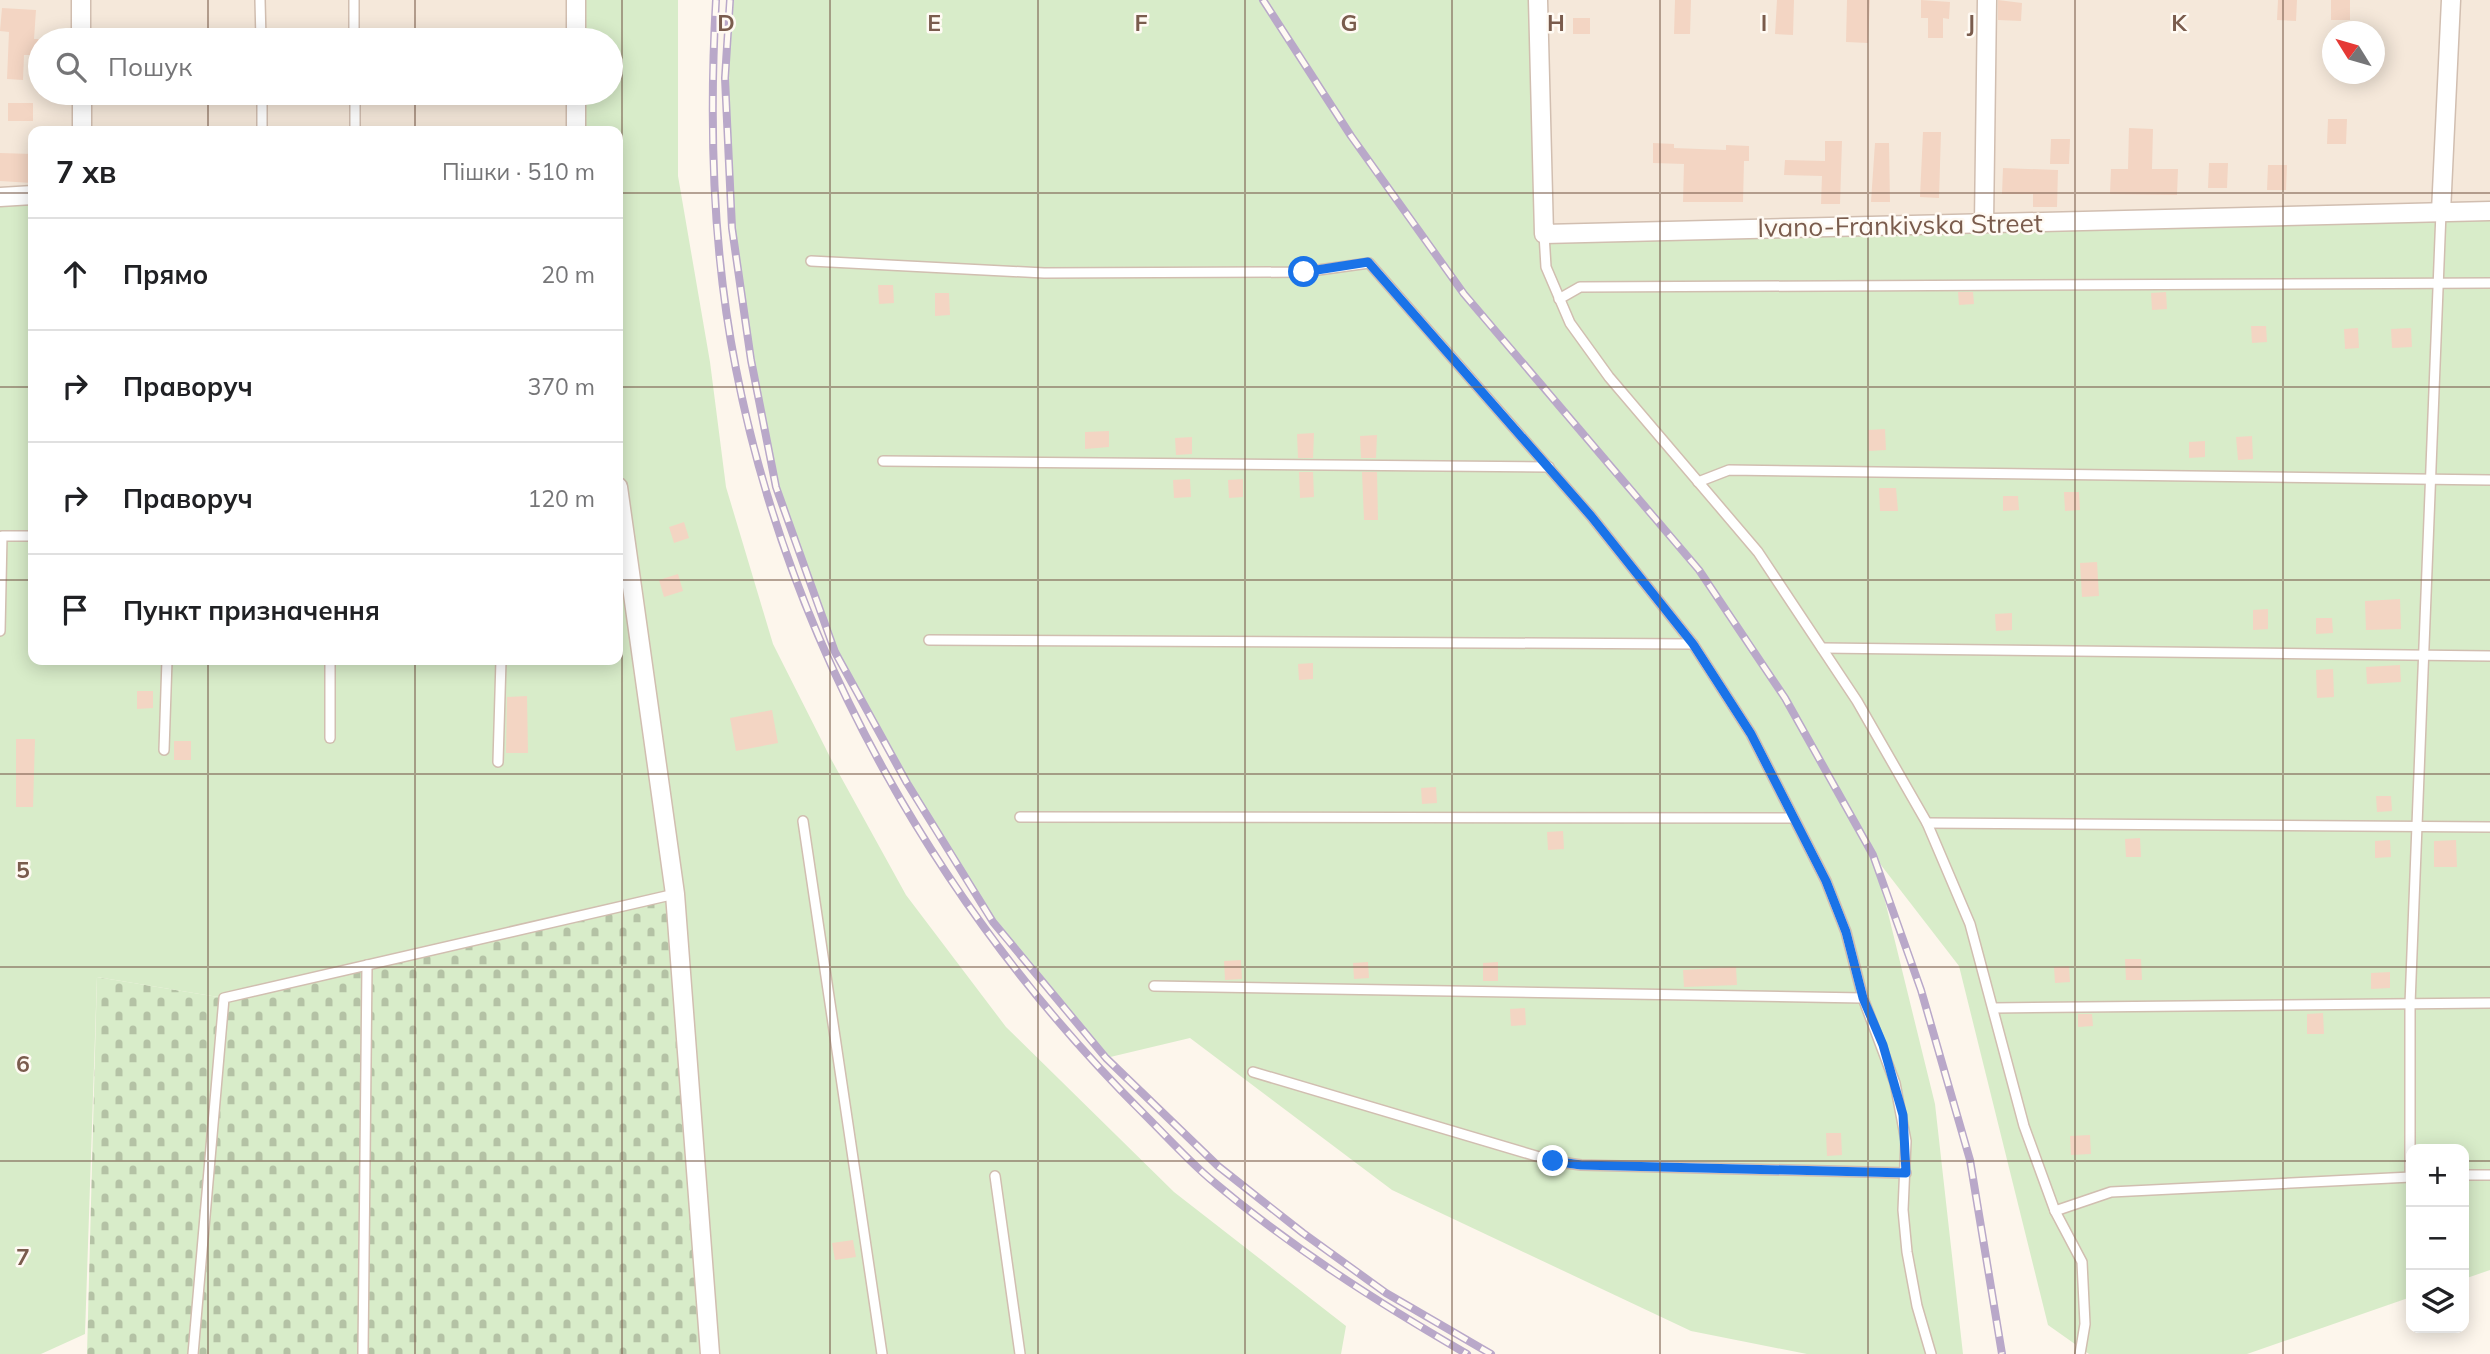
<!DOCTYPE html>
<html lang="uk">
<meta charset="utf-8">
<style>
body{margin:0;font-family:Mulish,sans-serif;background:#f6f6f6;color:#202124}
.controls{position:absolute;right:21px;bottom:21px;display:grid;overflow:hidden;border-radius:14px;box-shadow:0 4px 18px #0003}
.controls button{width:63px;height:63px;display:grid;place-items:center;padding:0;border:0;border-bottom:2px solid #e0e0e0;background:#fff;color:#202124;font:35px sans-serif}
.compass{position:absolute;left:2322px;top:21px;width:63px;height:63px;border-radius:50%;background:#fff;box-shadow:0 4px 18px #0003;rotate:307deg}
.stop{position:absolute;width:21px;height:21px;margin:-16px;border:5px solid #1a73e8;border-radius:50%;background:#fff}
.stop.end{background:#1a73e8;border-color:#fff;box-shadow:0 2px 7px #0008}
.list{margin:0;padding:0;list-style:none}
h2{display:flex;justify-content:space-between;align-items:center;height:91px;margin:0;padding:0 28px;font-size:30px}
h2 small{font-size:23px;font-weight:400;color:#757577}
.list li{display:grid;grid-template-columns:46px 1fr auto;gap:21px;align-items:center;box-sizing:border-box;height:112px;padding:0 28px;border-top:2px solid #e0e0e0}
.list b{display:block;font-size:26px;white-space:nowrap}
.list em{font-size:23px;font-style:normal;color:#757577}
.icon{flex:none;width:38px;height:38px;fill:none;stroke:currentColor;stroke-width:2;stroke-linecap:round;stroke-linejoin:round}
.map{position:relative;flex:none;width:2490px;height:1354px;overflow:hidden}
.search{position:absolute;background:#fff;box-shadow:0 4px 18px #0003;left:28px;top:28px;width:595px;height:77px;display:flex;align-items:center;gap:18px;box-sizing:border-box;padding:0 24px;border-radius:38px;color:#757577;font-size:26px}
.panel{position:absolute;background:#fff;box-shadow:0 4px 18px #0003;left:28px;top:126px;width:595px;height:539px;border-radius:14px}
.map>svg:first-child{display:block}
</style>
<div class="map">
<svg width="2490" height="1354" viewBox="0 0 2490 1354">
<defs>
<pattern id="cemetery-stones" width="16" height="16" patternUnits="userSpaceOnUse" patternTransform="scale(1.75)"><rect width="16" height="16" fill="#d8ecc9"/><path d="M2 7V4a2 2 0 0 1 4 0v3zM10 15v-3a2 2 0 0 1 4 0v3z" fill="#b4c2a5"/></pattern>
</defs>
<rect width="100%" height="100%" fill="#fdf6ec"/>
<!-- residential -->
<g fill="#f5e8da" fill-rule="evenodd">
<polygon points="0,0 576,0 576,40 40,40 40,93 576,93 576,131 33,131 33,195 0,197"/>
<path d="M 1538,0 L 2490,0 L 2490,212 L 1544,234 ZM 2332,32 L 2374,32 L 2374,74 L 2332,74 Z"/>
</g>
<!-- cemetery -->
<polygon fill="url(#cemetery-stones)" points="675,894 710,1354 87,1354 97,977 224,998"/>
<!-- garden -->
<g fill="#d8ecc9">
<polygon points="576,0 678,0 678,176 710,362 726,487 773,644 831,759 906,895 1006,1027 1174,1192 1346,1326 1341,1354 710,1354 675,895 224,998 97,977 85,1334 41,1354 0,1354 0,197 33,195 33,660 618,660 618,131 576,131 576,93 611,93 611,40 576,40"/>
<polygon points="730,0 1538,0 1544,234 2490,212 2490,1270 2464,1279 2464,1149 2411,1149 2411,1297 2247,1354 2089,1354 2048,1325 1959,966 1874,856 1935,1104 1963,1354 1807,1354 1691,1331 1392,1190 1190,1038 1106,1058 993,922 907,783 835,652 776,487 751,360 732,228 725,78"/>
</g>
<!-- building -->
<g fill="#f3d5c3">
<polygon points="1675,0 1691,0 1690,34 1674,34"/>
<polygon points="1777,0 1794,0 1793,35 1775,34"/>
<polygon points="1847,0 1870,0 1868,43 1846,42"/>
<polygon points="1921,0 1950,2 1949,19 1943,18 1943,38 1928,38 1928,18 1921,18"/>
<polygon points="1998,0 2022,3 2021,21 1998,20"/>
<polygon points="2278,0 2297,0 2296,21 2277,20"/>
<rect x="2331" y="0" width="19" height="20"/>
<polygon points="2,8 36,10 34,39 40,39 40,55 24,55 23,80 7,79 9,32 0,31"/>
<rect x="1573" y="18" width="17" height="16"/>
<rect x="8" y="103" width="25" height="18"/>
<polygon points="2328,119 2347,119 2346,144 2327,144"/>
<polygon points="2129,128 2153,129 2152,169 2178,169 2177,195 2110,194 2111,169 2128,169"/>
<polygon points="1923,132 1941,132 1939,198 1920,197"/>
<polygon points="2051,139 2070,139 2069,164 2050,164"/>
<polygon points="1825,141 1842,141 1840,204 1821,204 1822,176 1784,175 1785,160 1825,161"/>
<polygon points="1653,143 1674,144 1674,148 1726,150 1726,145 1749,146 1749,161 1744,161 1743,202 1683,202 1684,164 1653,163"/>
<polygon points="1875,143 1889,143 1890,202 1871,202"/>
<polygon points="0,153 33,154 32,183 0,181"/>
<polygon points="2209,163 2228,163 2227,188 2208,188"/>
<polygon points="2268,165 2287,165 2286,190 2267,190"/>
<polygon points="2003,168 2058,170 2057,207 2033,207 2033,194 2002,194"/>
<polygon points="878,285 893,285 894,303 879,304"/>
<polygon points="1958,292 1973,292 1974,304 1959,305"/>
<polygon points="2166,292 2167,309 2152,310 2151,293"/>
<polygon points="935,293 949,293 950,315 935,316"/>
<polygon points="2251,326 2266,326 2267,342 2252,343"/>
<polygon points="2358,328 2359,348 2345,349 2344,329"/>
<polygon points="2411,328 2412,347 2392,348 2391,329"/>
<polygon points="1885,429 1886,450 1869,451 1868,430"/>
<polygon points="1109,431 1109,447 1085,449 1085,432"/>
<polygon points="1314,433 1313,458 1298,458 1297,434"/>
<polygon points="1377,435 1376,458 1361,458 1360,436"/>
<polygon points="2252,436 2253,459 2238,460 2236,437"/>
<polygon points="1192,437 1192,454 1176,455 1175,438"/>
<polygon points="2205,441 2205,457 2189,458 2189,442"/>
<polygon points="1299,472 1313,472 1314,497 1300,498"/>
<polygon points="1362,472 1377,472 1378,520 1364,520"/>
<polygon points="1190,479 1191,497 1174,498 1173,480"/>
<polygon points="1243,479 1243,497 1229,498 1228,480"/>
<polygon points="1879,488 1896,488 1898,511 1880,511"/>
<polygon points="2064,492 2079,492 2080,510 2065,511"/>
<polygon points="2003,496 2018,496 2019,510 2003,511"/>
<polygon points="684,522 689,538 674,543 669,527"/>
<polygon points="2097,562 2099,596 2082,597 2080,563"/>
<polygon points="678,574 683,591 664,597 659,580"/>
<polygon points="2400,599 2401,629 2366,630 2365,601"/>
<polygon points="2268,609 2268,629 2253,630 2253,610"/>
<polygon points="2012,613 2012,630 1996,631 1995,614"/>
<polygon points="2316,618 2332,618 2333,633 2316,634"/>
<polygon points="1313,663 1313,679 1299,680 1298,664"/>
<polygon points="2400,665 2401,682 2367,684 2366,667"/>
<polygon points="2333,669 2334,697 2317,698 2316,670"/>
<polygon points="137,691 153,691 153,708 137,709"/>
<polygon points="527,696 528,753 506,753 507,697"/>
<polygon points="772,710 778,743 736,751 730,718"/>
<polygon points="16,739 35,739 33,807 16,807"/>
<rect x="174" y="741" width="17" height="19"/>
<polygon points="1436,787 1437,803 1422,804 1421,788"/>
<polygon points="2376,796 2391,796 2392,811 2377,812"/>
<polygon points="1563,831 1564,849 1548,850 1547,832"/>
<polygon points="2140,838 2141,857 2126,857 2125,839"/>
<polygon points="2390,840 2391,857 2375,858 2375,841"/>
<polygon points="2456,840 2457,867 2434,867 2434,841"/>
<polygon points="2125,959 2141,959 2142,980 2126,980"/>
<polygon points="1241,960 1242,979 1225,980 1224,961"/>
<polygon points="1368,962 1369,978 1354,979 1353,963"/>
<polygon points="1498,962 1498,981 1483,981 1483,963"/>
<polygon points="2069,966 2070,982 2055,983 2054,967"/>
<polygon points="1736,967 1737,985 1684,987 1683,970"/>
<polygon points="2390,972 2390,988 2371,989 2371,973"/>
<polygon points="1525,1008 1526,1025 1511,1026 1510,1009"/>
<polygon points="2323,1013 2324,1034 2307,1034 2307,1014"/>
<polygon points="2078,1014 2092,1014 2093,1026 2078,1027"/>
<polygon points="1826,1133 1841,1133 1842,1155 1827,1156"/>
<polygon points="2090,1135 2091,1154 2071,1155 2070,1136"/>
<polygon points="853,1240 856,1257 835,1260 832,1243"/>
</g>
<g fill="none" stroke-linecap="round" stroke-linejoin="round">
<defs>
<g id="lane">
<polyline points="260,0 261,40"/>
<polyline points="354,0 354,40"/>
<polyline points="262,93 262,131"/>
<polyline points="355,93 355,131"/>
<polyline points="1544,234 1546,267 1570,323 1609,377 1758,552 1857,701 1927,823 1970,924 2024,1126 2055,1211 2082,1262 2085,1324 2080,1354"/>
<polyline points="811,261 1044,273 1304,272 1369,263 1591,516 1693,644 1751,734 1826,881 1846,932 1863,998 1895,1083 1906,1141 1903,1210 1907,1252 1917,1306 1931,1354"/>
<polyline points="1559,299 1580,287 2490,283"/>
<polyline points="883,461 1549,467"/>
<polyline points="1698,482 1729,470 2490,480"/>
<polyline points="0,631 2,536 33,536"/>
<polyline points="929,640 1693,644"/>
<polyline points="1822,648 2490,656"/>
<polyline points="330,738 330,660"/>
<polyline points="164,750 167,660"/>
<polyline points="498,762 501,660"/>
<polyline points="1020,817 1792,818"/>
<polyline points="803,821 882,1354"/>
<polyline points="1927,823 2490,827"/>
<polyline points="1154,986 1863,998"/>
<polyline points="1993,1008 2490,1003"/>
<polyline points="1253,1072 1553,1161 1581,1165 1906,1173"/>
<polyline points="2464,1175 2490,1175"/>
<polyline points="995,1176 1020,1354"/>
<polyline points="2410,1177 2410,1004 2441,212"/>
<polyline points="2055,1211 2111,1192 2411,1177"/>
<polyline points="193,1354 224,998 675,894"/>
<polyline points="363,1354 367,965"/>
</g>
<g id="street">
<polyline points="81,0 81,40"/>
<polyline points="1538,0 1544,234 2490,211"/>
<polyline points="576,40 576,0"/>
<polyline points="82,93 82,131"/>
<polyline points="576,131 576,93"/>
<polyline points="0,197 33,195"/>
<polyline points="2441,212 2451,0"/>
<polyline points="1984,223 1987,0"/>
<polyline points="618,487 675,894 710,1354"/>
</g>
</defs>
<!-- lane casing -->
<use href="#lane" stroke="#d1beb0" stroke-width="12"/>
<!-- street casing -->
<use href="#street" stroke="#d1beb0" stroke-width="21"/>
<!-- lane -->
<use href="#lane" stroke="#fff" stroke-width="9"/>
<!-- street -->
<use href="#street" stroke="#fff" stroke-width="18"/>
<defs>
<g id="rail">
<path d="M 716,0 C 709,122 712,248 736,369 C 791,651 942,913 1145,1115 C 1166,1136 1187,1159 1209,1178 C 1289,1246 1377,1302 1467,1354"/>
<polyline points="730,0 725,78 732,228 751,360 776,487 835,652 907,783 993,922 1106,1058 1218,1166 1303,1233 1386,1293 1491,1354"/>
<polyline points="1263,0 1351,136 1464,294 1699,570 1785,698 1873,855 1921,990 1970,1160 2002,1354"/>
</g>
</defs>
<!-- rail casing -->
<use href="#rail" stroke="#b9a8c9" stroke-width="8"/>
<!-- rail -->
<use href="#rail" stroke="#fffaf3" stroke-width="5" stroke-dasharray="16" stroke-linecap="butt"/>
</g>
<g fill="none" stroke-linecap="round" stroke-linejoin="round">
<!-- route -->
<polyline stroke="#1a73e8" stroke-width="9" points="1304,272 1368,262 1591,516 1693,644 1751,734 1826,881 1846,932 1863,998 1883,1045 1903,1115 1906,1173 1581,1165 1553,1161"/>
</g>
<!-- grid -->
<path fill="none" stroke="#7a5c4d" stroke-width="2" stroke-opacity="0.55" d="M 208,0 L 208,40M 415,0 L 415,40M 622,0 L 622,1354M 830,0 L 830,1354M 1038,0 L 1038,1354M 1245,0 L 1245,1354M 1452,0 L 1452,1354M 1660,0 L 1660,1354M 1868,0 L 1868,1354M 2075,0 L 2075,1354M 2283,0 L 2283,1354M 208,93 L 208,131M 415,93 L 415,131M 0,193 L 33,193M 618,193 L 2490,193M 0,387 L 33,387M 618,387 L 2490,387M 0,580 L 33,580M 618,580 L 2490,580M 208,660 L 208,1354M 415,660 L 415,1354M 0,774 L 2490,774M 0,967 L 2490,967M 0,1161 L 2411,1161M 2464,1161 L 2490,1161"/>
<g text-anchor="middle" dominant-baseline="central" stroke-width="5" stroke-linejoin="round" paint-order="stroke">
<!-- street labels -->
<g font-size="26" fill="#7a5c4d" stroke="#fffaf3">
<text transform="translate(1900 225) rotate(-1)">Ivano-Frankivska Street</text>
</g>
</g>
<g font-size="23" text-anchor="middle" font-weight="bold" fill="#7a5c4d" stroke="#fffaf3" stroke-width="5" stroke-linejoin="round" paint-order="stroke">
<text x="726" y="31">D</text>
<text x="934" y="31">E</text>
<text x="1141" y="31">F</text>
<text x="1349" y="31">G</text>
<text x="1556" y="31">H</text>
<text x="1764" y="31">I</text>
<text x="1971" y="31">J</text>
<text x="2179" y="31">K</text>
<text x="23" y="878">5</text>
<text x="23" y="1072">6</text>
<text x="23" y="1265">7</text>
</g>
</svg>
<div class="controls">
<button>+</button>
<button>−</button>
<button><svg class="icon" aria-label="layers" viewBox="0 0 24 24"><path d="M12 4l9 5-9 5-9-5zM3 14l9 5 9-5"/></svg></button>
</div>
<svg class="compass" viewBox="-18 -18 36 36"><path d="M0-13l5 13h-10z" fill="#e53935"/><path d="M0 13l5-13h-10z" fill="#757577"/></svg>
<div class="stop" style="left:1304px;top:272px"></div>
<div class="stop end" style="left:1553px;top:1161px"></div>
<div class="search"><svg class="icon" aria-label="search" viewBox="0 0 24 24"><circle cx="10" cy="10" r="6"/><path d="M15 15l6 6"/></svg>Пошук</div>
<section class="panel">
<h2>7 хв<small>Пішки · 510 m</small></h2>
<ul class="list">
<li><svg class="icon" aria-label="ahead" viewBox="0 0 24 24"><path d="M12 20V5M6 11l6-6 6 6"/></svg><div><b>Прямо</b></div><em>20 m</em></li>
<li><svg class="icon" aria-label="right" viewBox="0 0 24 24"><path d="M7 20v-9h11M14 6l5 5-5 5"/></svg><div><b>Праворуч</b></div><em>370 m</em></li>
<li><svg class="icon" aria-label="right" viewBox="0 0 24 24"><path d="M7 20v-9h11M14 6l5 5-5 5"/></svg><div><b>Праворуч</b></div><em>120 m</em></li>
<li><svg class="icon" aria-label="arrive" viewBox="0 0 24 24"><path d="M6 21V4h12l-3 4 3 4H6"/></svg><div><b>Пункт призначення</b></div></li>
</ul>
</section>
</div>
